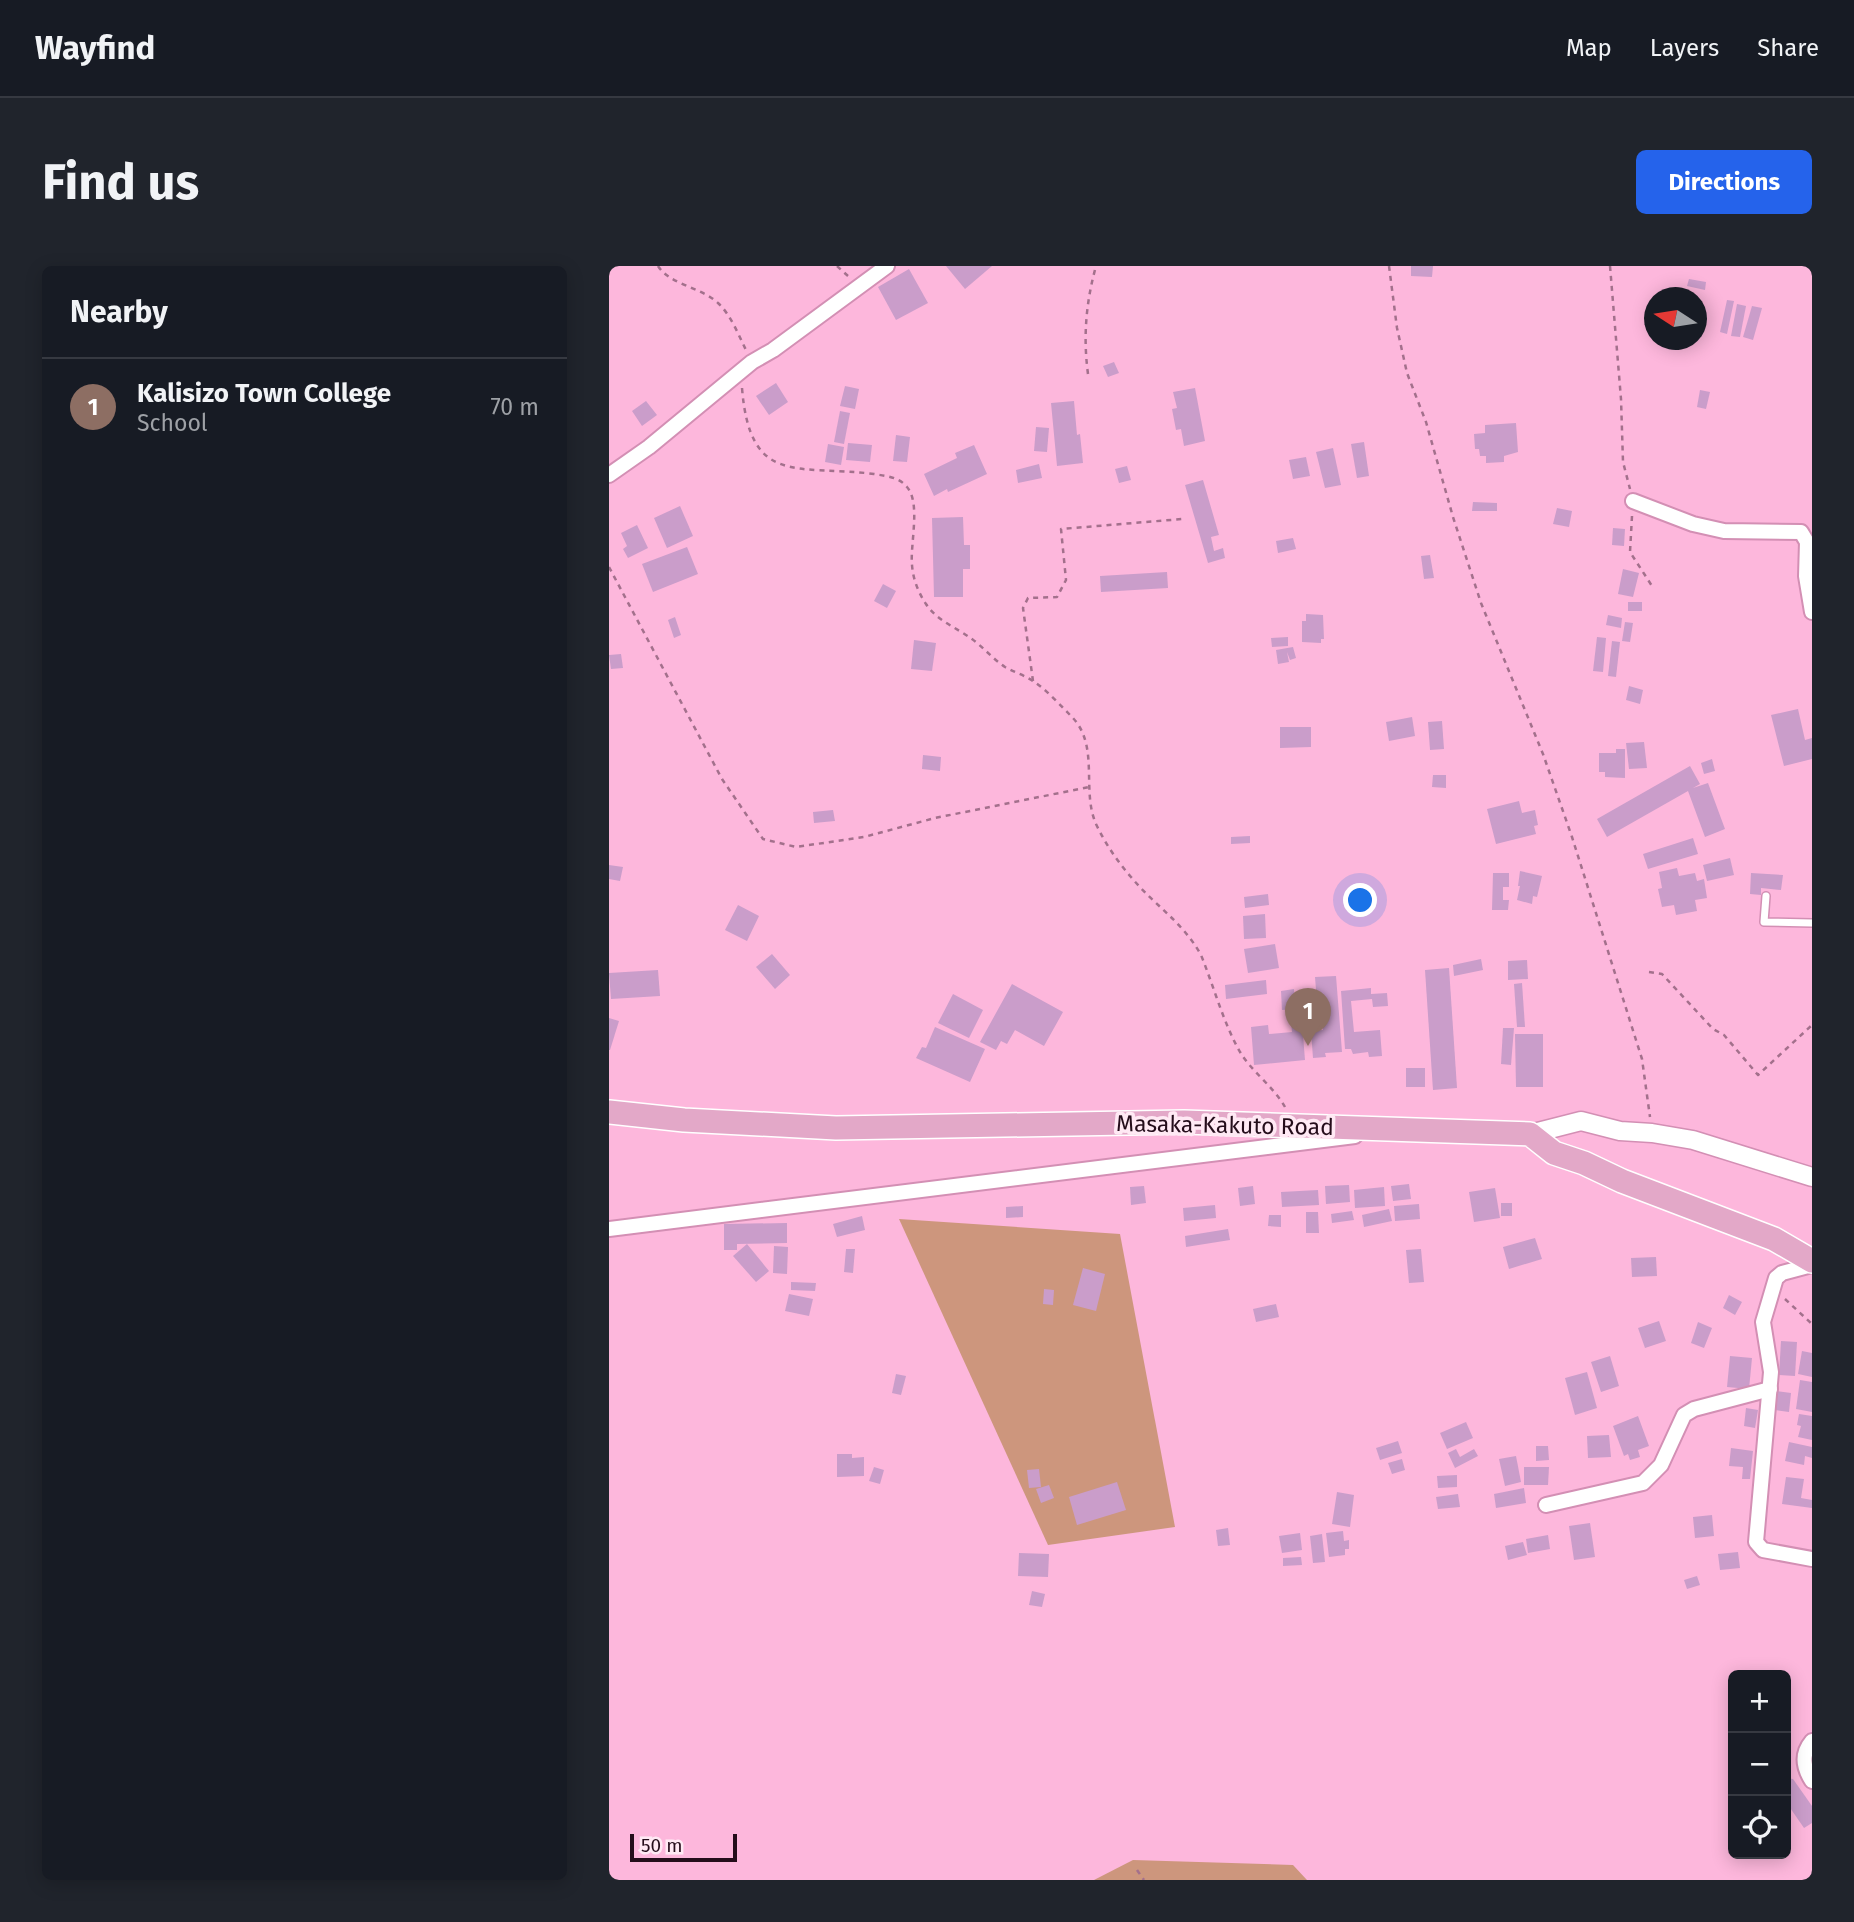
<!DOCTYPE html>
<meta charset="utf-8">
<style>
body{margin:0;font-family:"Fira Sans",sans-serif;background:#20242c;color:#f1f3f6}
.controls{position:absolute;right:21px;bottom:21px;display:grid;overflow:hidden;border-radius:10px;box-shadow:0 4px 18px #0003}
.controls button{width:63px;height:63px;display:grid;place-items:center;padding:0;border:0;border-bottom:2px solid #363941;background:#171b24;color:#f1f3f6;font:35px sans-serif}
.compass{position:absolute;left:1035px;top:21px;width:63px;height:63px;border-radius:50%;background:#171b24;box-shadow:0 4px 18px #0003;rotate:282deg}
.scale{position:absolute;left:21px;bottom:18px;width:107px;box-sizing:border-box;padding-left:7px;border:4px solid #250d1b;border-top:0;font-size:19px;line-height:24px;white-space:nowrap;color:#250d1b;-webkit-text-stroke:5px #ffe9f4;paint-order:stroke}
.you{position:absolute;left:752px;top:635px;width:24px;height:24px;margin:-18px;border:5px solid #fff;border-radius:50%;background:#1a73e8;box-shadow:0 0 0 10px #1a73e833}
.badge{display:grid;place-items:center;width:46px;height:46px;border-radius:50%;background:#2563eb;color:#fff;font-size:23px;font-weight:700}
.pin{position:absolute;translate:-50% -58px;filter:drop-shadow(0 2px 4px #0008)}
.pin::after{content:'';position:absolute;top:37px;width:24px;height:21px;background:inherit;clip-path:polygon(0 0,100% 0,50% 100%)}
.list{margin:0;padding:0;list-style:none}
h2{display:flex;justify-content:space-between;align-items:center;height:91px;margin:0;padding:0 28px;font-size:30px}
h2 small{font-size:23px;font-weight:400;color:#9ea1a6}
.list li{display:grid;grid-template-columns:46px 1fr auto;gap:21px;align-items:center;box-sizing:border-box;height:98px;padding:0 28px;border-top:2px solid #363941}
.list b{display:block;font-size:26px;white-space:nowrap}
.list p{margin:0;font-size:23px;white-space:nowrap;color:#9ea1a6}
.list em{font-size:23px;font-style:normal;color:#9ea1a6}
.icon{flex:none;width:38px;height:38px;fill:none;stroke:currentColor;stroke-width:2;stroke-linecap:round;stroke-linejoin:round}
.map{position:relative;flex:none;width:1203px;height:1614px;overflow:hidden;border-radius:10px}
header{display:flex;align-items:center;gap:42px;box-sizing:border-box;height:98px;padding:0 35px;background:#171b24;border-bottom:2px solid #363941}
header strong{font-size:33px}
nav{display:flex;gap:38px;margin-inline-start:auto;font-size:24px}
.intro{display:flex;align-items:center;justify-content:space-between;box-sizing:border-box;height:168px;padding:0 42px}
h1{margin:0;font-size:49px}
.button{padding:18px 32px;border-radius:10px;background:#2563eb;color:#fff;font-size:24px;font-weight:700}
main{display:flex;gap:42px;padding:0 42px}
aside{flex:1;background:#171b24;border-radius:10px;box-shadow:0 4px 18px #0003}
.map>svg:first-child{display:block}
</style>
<header>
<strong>Wayfind</strong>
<nav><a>Map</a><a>Layers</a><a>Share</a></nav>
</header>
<div class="intro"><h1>Find us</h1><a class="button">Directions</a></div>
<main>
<aside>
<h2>Nearby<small></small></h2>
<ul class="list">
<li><span class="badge" style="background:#8d6e63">1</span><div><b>Kalisizo Town College</b><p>School</p></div><em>70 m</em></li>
</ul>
</aside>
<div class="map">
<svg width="1203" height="1614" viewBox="0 0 1203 1614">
<rect width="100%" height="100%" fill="#fdb7dc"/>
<!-- green -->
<g fill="#cd967d">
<polygon points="290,953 511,968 566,1261 439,1279"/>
<polygon points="524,1594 684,1599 698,1614 485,1614"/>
</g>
<!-- building -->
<g fill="#ca9dca">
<polygon points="337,0 383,0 356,23"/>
<polygon points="802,0 824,0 823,11 802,10"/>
<polygon points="300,3 319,37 287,54 269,21"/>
<polygon points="1080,13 1097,16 1096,24 1078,20"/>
<polygon points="1118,34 1125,35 1118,68 1111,66"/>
<polygon points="1128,38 1137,40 1131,71 1122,70"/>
<polygon points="1143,40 1153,42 1144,74 1134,71"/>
<polygon points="505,96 510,107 499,111 494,100"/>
<polygon points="167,117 179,136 160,149 147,130"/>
<polygon points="236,120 250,123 246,143 231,140"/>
<polygon points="586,122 596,175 575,180 572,163 567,164 563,143 568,142 564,126"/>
<polygon points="1091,124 1101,126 1097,143 1088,141"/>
<polygon points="37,135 48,149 33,160 23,145"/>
<polygon points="465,135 468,169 471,168 474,197 448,200 442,137"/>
<polygon points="231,145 241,147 235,178 225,176"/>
<polygon points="907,157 909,186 895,190 895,196 877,197 877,190 871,190 870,183 866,183 865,168 876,167 876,159"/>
<polygon points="427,161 440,162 438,186 425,185"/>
<polygon points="287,169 301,171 298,196 284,195"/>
<polygon points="755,176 760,210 748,212 742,178"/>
<polygon points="239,177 263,179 261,196 237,194"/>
<polygon points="219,178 235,181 232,199 216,196"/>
<polygon points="365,179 378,208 339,226 338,223 325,230 315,208 348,192 346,187"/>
<polygon points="724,182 732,219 716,222 707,186"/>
<polygon points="697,191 701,210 684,213 680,194"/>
<polygon points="430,198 433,212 409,217 407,204"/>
<polygon points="518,200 522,214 510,217 506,203"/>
<polygon points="594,214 610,269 602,271 605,285 614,282 616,292 599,297 576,219"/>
<polygon points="864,236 888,237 888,245 863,245"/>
<polygon points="71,240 84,270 58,282 45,252"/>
<polygon points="948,242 963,245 960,261 944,258"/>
<polygon points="354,251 355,279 361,279 361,303 354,303 354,331 325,331 323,252"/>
<polygon points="28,259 39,282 19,292 14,283 18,280 12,267"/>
<polygon points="1004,262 1016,263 1015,280 1003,279"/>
<polygon points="684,272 687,283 669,287 667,275"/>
<polygon points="78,281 89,308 44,326 33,298"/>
<polygon points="821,289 825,312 815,313 812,290"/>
<polygon points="1014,303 1030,307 1024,331 1009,328"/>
<polygon points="558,306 559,322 492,326 491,310"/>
<polygon points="274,318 287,325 278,342 265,335"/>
<rect x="1019" y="336" width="14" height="9"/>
<polygon points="697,348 714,349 715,373 712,373 712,377 693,376 693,355 697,355"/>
<polygon points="999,349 1013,352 1012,362 997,359"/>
<polygon points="66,351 72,369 65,372 59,354"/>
<polygon points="1016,356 1024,357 1021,376 1013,375"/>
<polygon points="679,371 679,380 663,381 662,372"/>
<polygon points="988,371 997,372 994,406 984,405"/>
<polygon points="305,374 327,377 323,405 302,403"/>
<polygon points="1003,375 1011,376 1007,411 999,410"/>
<polygon points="684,381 687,392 681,394 678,386 680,396 669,398 667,384"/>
<polygon points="12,388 14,402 2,403 0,389"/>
<polygon points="1020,420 1034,424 1031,438 1017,434"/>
<polygon points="1189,443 1196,474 1203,472 1203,493 1175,500 1162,449"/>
<polygon points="803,451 806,470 780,475 777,456"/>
<polygon points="833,455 835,483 821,484 819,456"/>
<polygon points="671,461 702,461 702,481 671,482"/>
<polygon points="1035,476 1038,502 1020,503 1017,477"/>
<polygon points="1007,483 1016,483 1016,512 996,511 996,506 990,506 990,487 1007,487"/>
<polygon points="314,489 332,491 331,505 313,503"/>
<polygon points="1103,493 1106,505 1095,508 1092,497"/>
<polygon points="1081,500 1091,518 1084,522 1099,517 1116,563 1096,571 1079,525 998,571 988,553"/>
<polygon points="824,509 837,509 837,522 823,521"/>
<polygon points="910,535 913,547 926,544 929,559 925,560 927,568 887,578 878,543"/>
<polygon points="224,544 226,555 205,557 204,546"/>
<polygon points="641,570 641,577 622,578 622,571"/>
<polygon points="1084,572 1089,588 1039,603 1034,588"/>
<polygon points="1121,592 1125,609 1098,615 1094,599"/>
<polygon points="0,599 14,601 11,615 0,613"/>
<polygon points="1068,602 1070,610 1086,607 1088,615 1095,613 1098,632 1086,634 1088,645 1067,649 1065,639 1053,641 1049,623 1053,622 1050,606"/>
<polygon points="911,605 933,610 928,631 924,630 923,638 908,634 911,620 909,620"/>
<polygon points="884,607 900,607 900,621 894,621 894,634 900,634 899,644 883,644"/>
<polygon points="1142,607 1174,609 1172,624 1152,622 1152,629 1141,628"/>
<polygon points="659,628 660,639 636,642 635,631"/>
<polygon points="129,639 150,650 138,675 116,664"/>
<polygon points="656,648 657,672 635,673 634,650"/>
<polygon points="666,678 670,702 639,707 635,683"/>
<polygon points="163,688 181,709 166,723 147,701"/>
<polygon points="872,693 874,704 845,710 844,699"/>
<polygon points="918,694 919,713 899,714 899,695"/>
<polygon points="840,702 848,822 824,824 816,704"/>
<polygon points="49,704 51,730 2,733 0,707"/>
<polygon points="727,710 733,786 716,787 717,791 704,792 702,765 714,764 712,735 708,736 706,711"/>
<polygon points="657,714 658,728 617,733 616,719"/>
<polygon points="913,717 916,761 908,761 905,718"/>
<polygon points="403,718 454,746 435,780 406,764 398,778 392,775 387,784 371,776"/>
<polygon points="762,722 762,728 778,727 779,740 764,741 763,733 742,735 745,766 771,764 773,790 760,791 759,786 744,788 742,783 736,783 732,725"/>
<polygon points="685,723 686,743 673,744 672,725"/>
<polygon points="344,728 374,744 360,772 329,757"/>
<polygon points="692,744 696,794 645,799 642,761 659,759 660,768 683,766 681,745"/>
<polygon points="0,752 10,755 1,784 0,784"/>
<polygon points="326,761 376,783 361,816 307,792 313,781 317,782"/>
<polygon points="894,762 905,762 902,799 892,798"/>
<polygon points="906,768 934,768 934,821 907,821"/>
<rect x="797" y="802" width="19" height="19"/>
<polygon points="800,918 802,933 784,935 782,920"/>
<polygon points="740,919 741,936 717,938 716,920"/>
<polygon points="535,920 537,937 522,939 521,921"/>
<polygon points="644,920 646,938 631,940 629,922"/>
<polygon points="775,921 776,940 746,942 745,924"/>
<polygon points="886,922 891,952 865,956 860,926"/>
<polygon points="709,924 710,939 673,941 672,926"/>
<rect x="892" y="937" width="11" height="13"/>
<polygon points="810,938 811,953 786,955 785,940"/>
<polygon points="606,939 607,952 575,955 574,942"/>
<polygon points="414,940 414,951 397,952 397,941"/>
<polygon points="780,943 783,955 755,961 753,949"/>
<polygon points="743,945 745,954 723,957 722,948"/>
<polygon points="697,946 709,946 710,967 697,967"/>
<polygon points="660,949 672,949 672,961 659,960"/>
<polygon points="253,950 256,964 228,971 224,958"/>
<polygon points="178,957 178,977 128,978 128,984 115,984 115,958"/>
<polygon points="619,963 621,974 577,981 576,970"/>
<polygon points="926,972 933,993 900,1003 894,981"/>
<polygon points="138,978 160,1005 147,1016 124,990"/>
<polygon points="165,980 179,981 178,1008 164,1007"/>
<polygon points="237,983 246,983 244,1007 235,1006"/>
<polygon points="812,983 815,1016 800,1017 797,984"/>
<polygon points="1047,991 1048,1010 1023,1011 1022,992"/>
<polygon points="474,1002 496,1008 487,1045 464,1039"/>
<polygon points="182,1016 207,1017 206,1025 182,1024"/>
<polygon points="435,1023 445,1024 444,1039 434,1038"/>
<polygon points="180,1028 204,1033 200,1050 176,1045"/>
<polygon points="1120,1029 1133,1036 1126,1049 1114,1042"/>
<polygon points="667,1038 670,1051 647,1056 644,1043"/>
<polygon points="1050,1055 1057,1075 1036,1082 1029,1062"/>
<polygon points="1089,1056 1103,1062 1095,1082 1082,1077"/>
<polygon points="1172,1075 1188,1076 1186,1110 1170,1109"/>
<polygon points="1193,1085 1203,1087 1203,1111 1189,1108"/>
<polygon points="1001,1090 1010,1120 992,1126 982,1096"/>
<polygon points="1121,1090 1143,1092 1140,1123 1118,1121"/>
<polygon points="978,1106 988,1142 966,1149 956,1112"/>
<polygon points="287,1108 297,1110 292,1129 283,1127"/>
<polygon points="1191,1114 1203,1116 1203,1146 1187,1143"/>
<polygon points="1168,1125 1182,1127 1180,1146 1166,1144"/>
<polygon points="1137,1142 1149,1144 1146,1162 1135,1160"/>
<polygon points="1190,1148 1203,1150 1203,1174 1189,1171 1192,1160 1188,1159"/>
<polygon points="1029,1150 1040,1180 1029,1184 1031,1191 1021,1194 1019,1188 1015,1190 1004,1160"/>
<polygon points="857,1156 864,1172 838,1183 831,1167"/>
<polygon points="1000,1169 1002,1191 979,1192 978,1170"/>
<polygon points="789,1175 793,1187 771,1194 767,1182"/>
<polygon points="1180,1176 1203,1181 1203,1192 1196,1190 1195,1199 1176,1195"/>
<polygon points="927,1180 939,1180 940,1194 927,1195"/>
<polygon points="1122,1182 1144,1185 1141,1213 1133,1213 1134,1201 1120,1200"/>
<polygon points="847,1183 851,1191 865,1183 869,1190 846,1202 839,1187"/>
<polygon points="228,1188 243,1188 243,1192 255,1191 255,1210 228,1211"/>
<polygon points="907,1190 912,1216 896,1220 890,1193"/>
<polygon points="793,1193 796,1204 783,1208 779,1197"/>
<polygon points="265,1201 275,1204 271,1218 260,1215"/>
<polygon points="915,1201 940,1201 939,1219 915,1219"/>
<polygon points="430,1203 432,1221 420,1222 418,1204"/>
<polygon points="848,1209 848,1221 829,1222 828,1210"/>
<polygon points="1177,1211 1195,1213 1192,1232 1203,1234 1203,1242 1173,1238"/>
<polygon points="508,1216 517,1244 468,1259 460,1231"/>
<polygon points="440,1219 445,1232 432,1237 427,1223"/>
<polygon points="915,1222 917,1237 887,1242 885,1228"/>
<polygon points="728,1226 745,1229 741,1261 723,1258"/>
<polygon points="849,1228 851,1241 829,1243 827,1231"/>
<polygon points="1103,1249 1105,1270 1086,1272 1084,1251"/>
<polygon points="981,1257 986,1291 965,1294 960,1260"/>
<polygon points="619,1262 621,1279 609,1280 607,1264"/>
<polygon points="734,1265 735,1275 740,1274 740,1283 736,1283 736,1289 720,1291 717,1267"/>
<polygon points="691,1267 693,1284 673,1287 670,1270"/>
<polygon points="713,1268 716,1296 704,1297 701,1270"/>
<polygon points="939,1269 941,1283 919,1287 917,1273"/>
<polygon points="914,1276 918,1289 899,1294 896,1280"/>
<polygon points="1129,1286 1131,1302 1111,1304 1109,1288"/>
<polygon points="410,1287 440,1288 439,1311 409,1310"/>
<polygon points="692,1291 693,1299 674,1300 674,1292"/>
<polygon points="1088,1310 1091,1319 1078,1323 1075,1314"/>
<polygon points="423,1325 436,1328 433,1341 420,1339"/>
<polygon points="1177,1512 1184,1513 1203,1540 1203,1557 1195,1562 1177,1536"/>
</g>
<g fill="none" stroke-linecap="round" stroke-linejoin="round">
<defs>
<polyline id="service" points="1157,630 1155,656 1203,657"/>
<g id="minor">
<polyline points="0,209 40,181 143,96 164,84 278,0"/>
<polyline points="1024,235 1084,258 1115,265 1192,266 1198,276 1197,310 1203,346"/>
<polyline points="0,963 746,870"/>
<polyline points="1203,999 1173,1007 1167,1012 1154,1056 1162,1106 1147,1276 1154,1284 1203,1293"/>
<polyline points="937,1239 1034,1217 1052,1199 1075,1149 1085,1143 1161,1123"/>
<path d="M 1203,1475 C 1192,1488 1194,1501 1203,1515"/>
</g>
<polyline id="tertiary" points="921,868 972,855 1011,865 1043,867 1084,874 1203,911"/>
<polyline id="trunk" points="0,846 75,854 227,862 575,856 921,868 945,887 975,897 1013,915 1165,973 1203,995"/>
</defs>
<!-- service casing -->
<use href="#service" stroke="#d38fb4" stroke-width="10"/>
<!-- minor casing -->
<use href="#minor" stroke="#d38fb4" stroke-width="18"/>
<!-- tertiary casing -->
<use href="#tertiary" stroke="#d38fb4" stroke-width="21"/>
<!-- trunk casing -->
<use href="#trunk" stroke="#fff" stroke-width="26"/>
<!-- path -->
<g stroke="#a3708c" stroke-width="2.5" stroke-dasharray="5 5" stroke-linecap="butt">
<path d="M 49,0 C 61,19 92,21 109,37 C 122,49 129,68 137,84"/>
<polyline points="228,0 239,10"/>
<polyline points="780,0 788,62 798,107 817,156 844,251 872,337 934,488 963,571 1033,793 1041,851"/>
<polyline points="1001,0 1012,133 1014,196 1021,223"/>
<path d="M 479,108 C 474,71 477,36 487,0"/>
<path d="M 133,122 C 141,222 189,198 265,208 C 277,210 290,211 298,221 C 312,237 301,278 303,299 C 304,313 309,326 317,338 C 327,354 348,362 363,373 C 375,382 384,393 396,401 C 405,406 415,409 424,415 C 438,424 451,439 463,451 C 491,480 472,524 487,558 C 496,577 508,595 522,611 C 546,640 573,655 592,689 C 605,721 614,756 631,786 C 643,806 664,820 676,841"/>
<polyline points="1023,250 1021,286 1043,320"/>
<polyline points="0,301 113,513 154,573 187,581 255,571 326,552 480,521"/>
<polyline points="424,415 414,342 419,332 448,331 457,314 452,263 573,253"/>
<polyline points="1040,706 1053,708 1104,763 1115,769 1149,809 1203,759"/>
<polyline points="1176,1033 1203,1058"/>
<polyline points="528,1604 535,1614"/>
</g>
<!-- service -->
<use href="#service" stroke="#fff" stroke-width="7"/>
<!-- minor -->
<use href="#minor" stroke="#fff" stroke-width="14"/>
<!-- tertiary -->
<use href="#tertiary" stroke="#fff" stroke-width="18"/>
<!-- trunk -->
<use href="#trunk" stroke="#e3a8c8" stroke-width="23"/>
</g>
<g text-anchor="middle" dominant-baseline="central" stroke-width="7" stroke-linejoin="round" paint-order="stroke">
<!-- street labels -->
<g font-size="23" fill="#250d1b" stroke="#ffe9f4">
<text transform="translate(616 859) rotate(1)">Masaka-Kakuto Road</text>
</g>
</g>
</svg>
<div class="controls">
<button>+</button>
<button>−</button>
<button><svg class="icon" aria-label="locate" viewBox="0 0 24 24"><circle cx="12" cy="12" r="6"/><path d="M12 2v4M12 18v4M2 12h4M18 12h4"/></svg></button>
</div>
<svg class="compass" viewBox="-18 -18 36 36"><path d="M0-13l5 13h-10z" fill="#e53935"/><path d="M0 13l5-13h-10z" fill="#9ea1a6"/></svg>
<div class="scale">50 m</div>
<div class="you"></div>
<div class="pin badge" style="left:699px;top:780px;background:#8d6e63">1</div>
</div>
</main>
